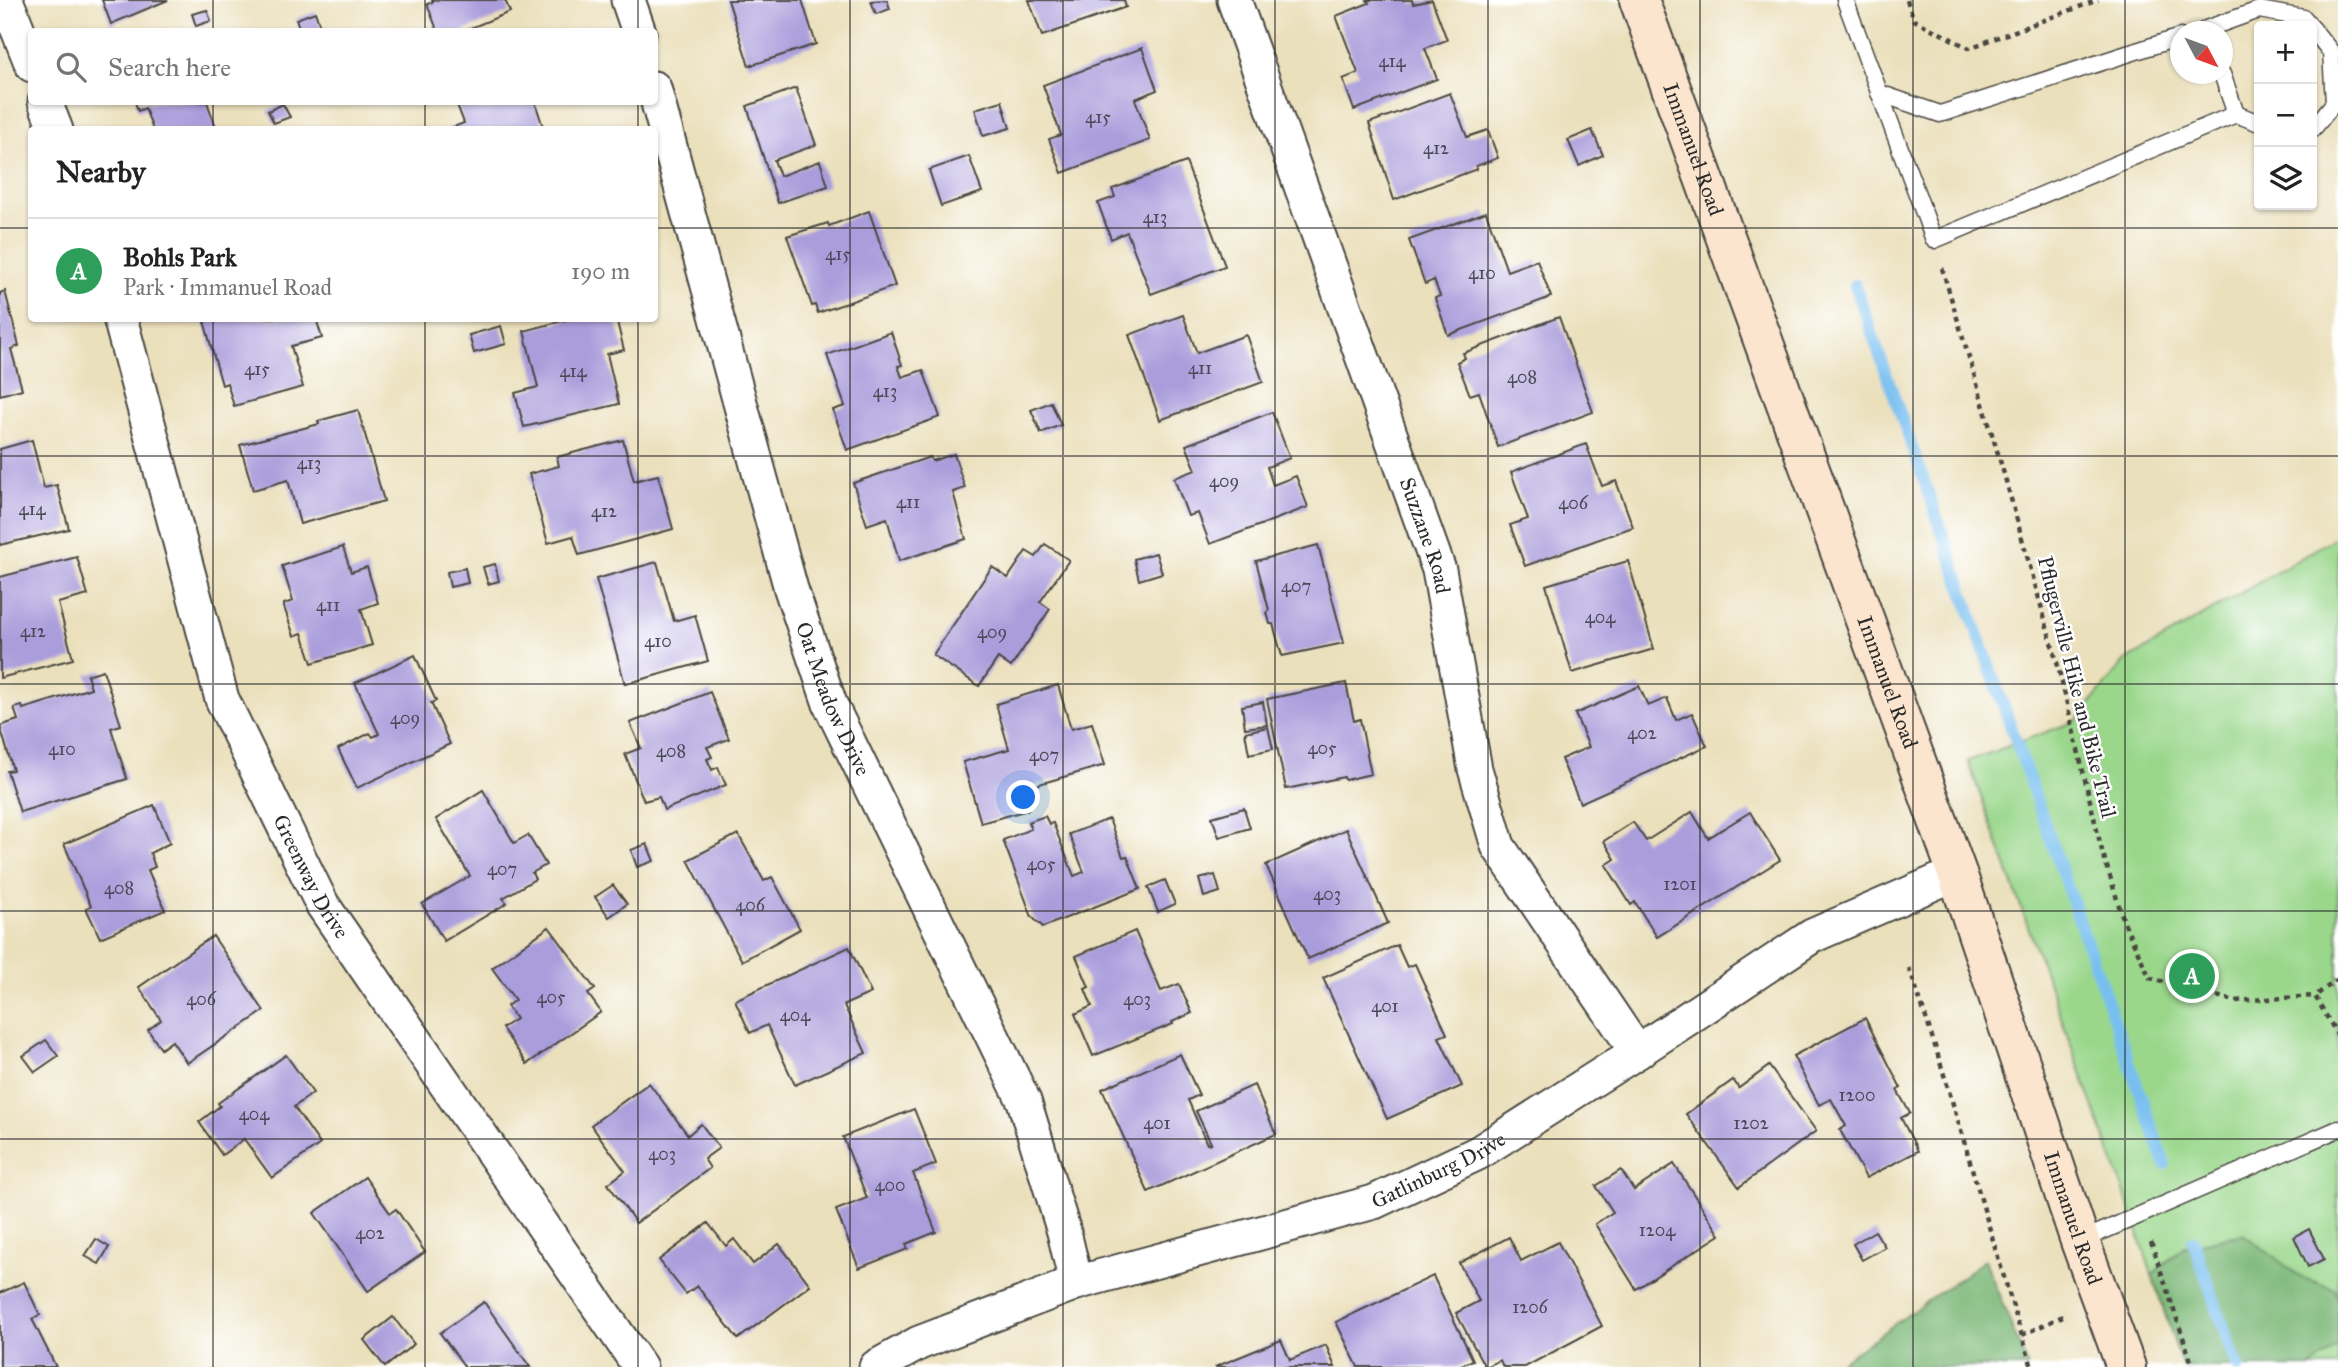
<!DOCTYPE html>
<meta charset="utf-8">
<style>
body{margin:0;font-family:"IM FELL Great Primer",serif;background:#f6f6f6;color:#222}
.controls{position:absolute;right:21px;top:21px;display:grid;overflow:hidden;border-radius:7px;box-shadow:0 2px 5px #0004}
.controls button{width:63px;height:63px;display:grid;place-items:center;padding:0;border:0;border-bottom:2px solid #e0e0e0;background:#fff;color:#222;font:35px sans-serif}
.compass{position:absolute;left:2170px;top:21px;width:63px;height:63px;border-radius:50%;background:#fff;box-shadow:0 2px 5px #0004;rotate:131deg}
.you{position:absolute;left:1024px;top:798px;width:24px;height:24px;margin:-18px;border:5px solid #fff;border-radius:50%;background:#1a73e8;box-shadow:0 0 0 10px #1a73e833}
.badge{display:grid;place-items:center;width:46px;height:46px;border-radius:50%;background:#d1495b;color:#fff;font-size:23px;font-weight:700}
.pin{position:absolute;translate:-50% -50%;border:4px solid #fff;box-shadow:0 2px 7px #0006}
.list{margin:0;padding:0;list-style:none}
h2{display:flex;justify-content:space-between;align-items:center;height:91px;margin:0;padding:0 28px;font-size:30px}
h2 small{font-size:23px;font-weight:400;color:#767676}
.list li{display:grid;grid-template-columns:46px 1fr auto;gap:21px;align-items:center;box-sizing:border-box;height:105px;padding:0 28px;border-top:2px solid #e0e0e0}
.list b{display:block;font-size:26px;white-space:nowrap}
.list p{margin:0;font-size:23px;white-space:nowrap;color:#767676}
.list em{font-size:23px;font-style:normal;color:#767676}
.icon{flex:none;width:38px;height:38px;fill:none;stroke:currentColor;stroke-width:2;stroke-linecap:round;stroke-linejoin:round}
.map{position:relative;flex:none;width:2338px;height:1367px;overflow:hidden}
.search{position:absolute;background:#fff;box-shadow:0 2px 5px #0004;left:28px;top:28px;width:630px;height:77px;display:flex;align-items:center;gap:18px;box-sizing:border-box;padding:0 24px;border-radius:7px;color:#767676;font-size:26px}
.panel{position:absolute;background:#fff;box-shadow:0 2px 5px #0004;left:28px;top:126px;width:630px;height:196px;border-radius:7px}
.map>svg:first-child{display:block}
</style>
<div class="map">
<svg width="2338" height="1367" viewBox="0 0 2338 1367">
<rect width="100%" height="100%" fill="#fff"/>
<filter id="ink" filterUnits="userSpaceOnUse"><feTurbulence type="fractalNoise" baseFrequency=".0143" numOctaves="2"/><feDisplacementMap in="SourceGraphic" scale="14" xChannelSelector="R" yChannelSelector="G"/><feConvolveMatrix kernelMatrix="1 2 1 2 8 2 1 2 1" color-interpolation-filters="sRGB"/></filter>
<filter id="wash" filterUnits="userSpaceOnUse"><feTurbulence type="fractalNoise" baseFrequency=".00686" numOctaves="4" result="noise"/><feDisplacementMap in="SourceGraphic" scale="28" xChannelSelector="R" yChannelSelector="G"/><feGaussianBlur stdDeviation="1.57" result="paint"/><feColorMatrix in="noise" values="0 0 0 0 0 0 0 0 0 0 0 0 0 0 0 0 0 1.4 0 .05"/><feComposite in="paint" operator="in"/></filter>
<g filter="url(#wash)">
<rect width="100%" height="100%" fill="#ebe0bc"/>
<!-- green -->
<polygon fill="#9ad78b" stroke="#62815b" stroke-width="2" points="2338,536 2338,1367 2183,1367 2124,1191 1968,761 2076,721 2124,662"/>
<!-- forest -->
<g fill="#7bb877" stroke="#537251" stroke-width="2">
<polygon points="2243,1234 2301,1277 2335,1289 2338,1300 2338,1346 2311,1367 2183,1367 2152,1275 2183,1247"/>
<polygon points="1985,1260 2028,1367 1834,1367"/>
</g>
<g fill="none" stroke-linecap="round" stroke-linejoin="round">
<!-- stream -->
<g stroke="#78bff0" stroke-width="12">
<polyline points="1855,285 2165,1164"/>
<polyline points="2193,1241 2238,1367"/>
</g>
</g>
<g id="blocks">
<!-- building -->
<g fill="#aa9ddb">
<polygon points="102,0 168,0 111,24"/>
<polygon points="432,0 505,0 510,12 461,32 438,32 427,4 433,2"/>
<polygon points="728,0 802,0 816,44 749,66"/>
<polygon points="887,0 890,9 876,14 871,1"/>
<polygon points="1029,0 1124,0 1126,7 1042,36"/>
<polygon points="1367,0 1412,0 1413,4 1432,0 1447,40 1425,48 1437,79 1354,110 1343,79 1358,73 1336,16 1369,3"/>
<polygon points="207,10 211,21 196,26 192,14"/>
<polygon points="315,12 322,32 301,32 296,19"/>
<polygon points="1142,48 1157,90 1135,99 1150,140 1062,173 1049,139 1061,135 1043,85"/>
<polygon points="796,88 816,145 774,160 780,176 820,161 828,186 778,203 747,106"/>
<polygon points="1450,93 1467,137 1488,130 1498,158 1476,166 1477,169 1394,200 1369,123"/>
<polygon points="1002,101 1010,128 983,136 975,109"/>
<polygon points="135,102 207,102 217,130 153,130 145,108 138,111"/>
<polygon points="456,102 535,102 544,130 446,130 464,123"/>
<polygon points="283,104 290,117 274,123 268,111"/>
<polygon points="1592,130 1603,155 1579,166 1568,140"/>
<polygon points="969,156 982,192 941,206 929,170"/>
<polygon points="1186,162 1225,266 1151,294 1127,232 1111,239 1098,203 1115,197 1112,189"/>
<polygon points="869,211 895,286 818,313 815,305 812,306 787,236 828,223 829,226"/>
<polygon points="1486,212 1507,271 1537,260 1551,297 1448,335 1435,298 1440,296 1434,280 1425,284 1409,240"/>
<polygon points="5,291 19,346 11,349 22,389 0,395 0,293"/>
<polygon points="1183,315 1197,353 1246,335 1263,382 1160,420 1129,335"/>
<polygon points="1559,317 1593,412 1498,447 1479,392 1470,395 1457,362 1465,358 1463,353"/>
<polygon points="213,318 316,318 322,338 291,346 303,387 234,406 227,383 222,385 204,321"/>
<polygon points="573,318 616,318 624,350 607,354 619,404 524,427 515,393 538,387 524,331"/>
<polygon points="501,326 506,344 474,353 469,335"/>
<polygon points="891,332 902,365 898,366 902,377 923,370 940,417 847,450 833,410 845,406 827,355"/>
<polygon points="1051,402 1061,425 1041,433 1031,410"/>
<polygon points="358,410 384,501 300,524 288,480 253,490 240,445 319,424 318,421"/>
<polygon points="1272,412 1290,458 1267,467 1273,485 1296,476 1308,507 1210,544 1198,513 1188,516 1174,478 1196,470 1186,445"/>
<polygon points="32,440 44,488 57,485 69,529 0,545 0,449"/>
<polygon points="623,440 634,481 658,475 673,529 579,555 573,536 548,543 529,474 559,466 557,457"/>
<polygon points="1586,444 1602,486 1616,481 1633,527 1525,566 1510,525 1528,519 1511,472"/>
<polygon points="954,454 965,488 953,492 966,539 899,561 887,518 867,525 853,483 930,457 932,461"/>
<polygon points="1045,544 1069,560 1040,602 1050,609 1011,667 998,658 979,686 933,655 992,567 1008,578 1026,551 1036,557"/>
<polygon points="1318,545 1344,643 1282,656 1273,624 1270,624 1267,612 1269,610 1256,561"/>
<polygon points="343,547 351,572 367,567 378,603 361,609 372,645 312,663 302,633 294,636 284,607 284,604 293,601 282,566"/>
<polygon points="1156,553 1162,573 1139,580 1134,559"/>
<polygon points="77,557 88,595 58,603 73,659 0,678 0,577"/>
<polygon points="1628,561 1654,649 1572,673 1546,585"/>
<polygon points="657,562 674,621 695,615 708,661 625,684 596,579"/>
<polygon points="495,564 499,581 488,584 483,567"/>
<polygon points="465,568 468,583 450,587 447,572"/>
<polygon points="415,655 436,701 431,703 450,744 357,788 338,749 370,733 373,737 379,734 355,683"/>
<polygon points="103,670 121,725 111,728 127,779 20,812 7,771 13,770 0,726 18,720 14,708 22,706 23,709 91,688 87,675"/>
<polygon points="1346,683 1354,721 1360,719 1371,774 1345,780 1344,777 1286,789 1267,699"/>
<polygon points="1058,685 1071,729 1092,723 1105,765 1022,789 1028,810 981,823 963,762 1009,749 996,704"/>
<polygon points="1639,686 1648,706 1667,698 1676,720 1692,713 1707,746 1580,803 1561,759 1589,747 1575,714"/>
<polygon points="710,692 729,739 707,747 712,757 707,759 712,770 718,767 726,785 664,810 659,797 644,801 625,754 641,748 630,723"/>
<polygon points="1263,702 1267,725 1245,728 1242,706"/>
<polygon points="1268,727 1273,749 1249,754 1245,732"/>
<polygon points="483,790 514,843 528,835 546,865 532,873 535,879 503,898 507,903 444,941 422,904 470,876 436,819"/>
<polygon points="154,805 170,843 150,853 155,867 148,870 165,910 100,938 86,908 91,906 64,844"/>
<polygon points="1244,808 1250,828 1219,837 1212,817"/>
<polygon points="1692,812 1708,838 1750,812 1780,860 1657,937 1635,902 1631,905 1606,865 1615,859 1604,841 1633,822 1646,841"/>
<polygon points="1045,816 1049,824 1053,823 1074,876 1084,872 1069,834 1109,819 1123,857 1127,856 1140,889 1043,927 1032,917 1003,840 1031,829 1028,822"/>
<polygon points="1346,829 1388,923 1308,959 1266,865"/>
<polygon points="738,834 764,881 772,877 800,929 742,961 688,860"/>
<polygon points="647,844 654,861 637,867 631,850"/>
<polygon points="1215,875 1220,892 1204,897 1199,879"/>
<polygon points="1165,880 1175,904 1158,912 1148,887"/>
<polygon points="613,885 627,904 609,917 595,897"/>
<polygon points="549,927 595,989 588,994 601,1012 527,1064 502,1028 516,1019 507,1006 515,1000 492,968"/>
<polygon points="1135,931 1161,991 1179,984 1192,1013 1172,1022 1173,1024 1093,1056 1075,1014 1092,1006 1085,989 1089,987 1076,956"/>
<polygon points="213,936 264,1011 187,1063 172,1041 161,1049 148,1030 161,1020 139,987"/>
<polygon points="1397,945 1407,967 1415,964 1447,1034 1439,1037 1462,1086 1387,1119 1323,978"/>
<polygon points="849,947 871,993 844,1005 866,1053 795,1085 767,1025 750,1033 735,1000"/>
<polygon points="1865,1018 1901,1088 1897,1090 1910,1113 1901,1118 1918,1151 1866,1178 1840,1130 1846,1126 1831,1099 1819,1105 1793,1056"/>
<polygon points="46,1040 58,1056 35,1072 23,1056"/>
<polygon points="1180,1054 1199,1095 1188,1100 1207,1144 1211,1143 1196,1111 1254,1085 1276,1134 1148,1192 1102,1089"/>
<polygon points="286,1055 313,1093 294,1107 320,1144 272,1178 244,1139 222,1155 199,1122 220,1106 218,1103"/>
<polygon points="1769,1066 1816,1131 1739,1187 1686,1114 1733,1080 1739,1088"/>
<polygon points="649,1083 688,1135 701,1124 719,1148 704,1159 710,1168 636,1223 608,1184 625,1171 591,1125"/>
<polygon points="914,1109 936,1164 913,1173 936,1232 906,1244 908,1249 859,1268 836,1210 867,1198 843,1137"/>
<polygon points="1674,1164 1720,1235 1636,1289 1595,1224 1613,1212 1596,1186 1621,1170 1634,1190"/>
<polygon points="365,1177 390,1213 396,1209 425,1252 368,1291 314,1213"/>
<polygon points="708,1223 726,1246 734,1239 753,1264 779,1244 810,1285 738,1339 697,1286 686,1294 659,1260"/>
<polygon points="2309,1229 2324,1259 2308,1267 2294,1237"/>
<polygon points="1875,1231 1885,1247 1862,1260 1853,1244"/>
<polygon points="1509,1237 1521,1261 1558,1242 1602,1326 1525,1367 1503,1367 1500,1360 1485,1367 1456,1313 1479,1301 1459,1263"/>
<polygon points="96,1239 109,1247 99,1264 85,1256"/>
<polygon points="1433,1276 1473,1360 1457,1367 1358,1367 1336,1322"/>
<polygon points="24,1282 40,1315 32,1319 56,1367 0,1367 0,1293"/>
<polygon points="484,1302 530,1367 465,1367 440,1333"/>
<polygon points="393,1317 414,1344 385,1367 364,1340"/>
<polygon points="1281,1340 1290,1360 1326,1345 1335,1367 1215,1367"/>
</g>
</g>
</g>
<g filter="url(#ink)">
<use href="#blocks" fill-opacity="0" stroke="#484641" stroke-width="2"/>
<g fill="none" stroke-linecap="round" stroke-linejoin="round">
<defs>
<g id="lane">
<polyline points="1845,0 1934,240 2236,114 2222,74"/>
<polyline points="2312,28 2331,52 2334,103 2312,130"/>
<polyline points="2206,29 2259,10 2304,18 2310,26"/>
<polyline points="1879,93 1940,114 2180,37"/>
<polyline points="2236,114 2259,123"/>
<polyline points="2080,1241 2338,1129"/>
</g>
<g id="street">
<polyline points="6,0 32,65"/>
<polyline points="628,0 639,32"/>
<path id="s1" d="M 1234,0 L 1439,570 L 1475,769 L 1498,846 L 1637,1052"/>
<path id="s2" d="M 654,88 L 791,589 L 830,704 L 1024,1101 L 1064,1232 L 1076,1283"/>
<polyline points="45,102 56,130"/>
<path id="s3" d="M 120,318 L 222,699 L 322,904 L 640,1367"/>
<path id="s4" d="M 876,1367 L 919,1343 L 1076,1283 L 1374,1202 L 1478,1153 L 1637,1052 L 1812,936 L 1957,873"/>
</g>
<g id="secondary">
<path id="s5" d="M 1639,0 L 1957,873 L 2080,1241 L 2126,1367"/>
</g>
</defs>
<!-- lane casing -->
<use href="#lane" stroke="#484641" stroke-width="19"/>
<!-- street casing -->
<use href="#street" stroke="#484641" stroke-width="37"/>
<!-- secondary casing -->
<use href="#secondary" stroke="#484641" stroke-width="42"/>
<!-- path -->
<g stroke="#484641" stroke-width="4.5" stroke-dasharray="5 5" stroke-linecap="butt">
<polyline points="1907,0 1914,20 1969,48 2098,0"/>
<polyline points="1942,268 2002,467 2058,666 2101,847 2124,922 2150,978 2235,1001 2315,996"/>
<path d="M 1909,968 C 1955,1099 1989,1235 2032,1367"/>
<polyline points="2338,979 2315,996 2338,1036"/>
<polyline points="2151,1242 2193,1367"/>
<polyline points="2022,1335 2063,1316 2064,1318"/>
</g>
<!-- lane -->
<use href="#lane" stroke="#fff" stroke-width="16"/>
<!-- street -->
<use href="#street" stroke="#fff" stroke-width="33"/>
<!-- secondary -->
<use href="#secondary" stroke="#fbe5cf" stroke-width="38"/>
</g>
</g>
<!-- grid -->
<path fill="none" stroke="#2b2b2b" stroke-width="2" stroke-opacity="0.55" d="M 213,0 L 213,32M 425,0 L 425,32M 638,0 L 638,32M 850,0 L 850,1367M 1063,0 L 1063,1367M 1275,0 L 1275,1367M 1488,0 L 1488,1367M 1700,0 L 1700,1367M 1913,0 L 1913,1367M 2125,0 L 2125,1367M 213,102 L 213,130M 425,102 L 425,130M 638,102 L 638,130M 0,228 L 32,228M 654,228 L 2338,228M 213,318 L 213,1367M 425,318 L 425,1367M 638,318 L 638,1367M 0,456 L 2338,456M 0,684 L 2338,684M 0,911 L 2338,911M 0,1139 L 2338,1139"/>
<g text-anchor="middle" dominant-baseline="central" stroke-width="5" stroke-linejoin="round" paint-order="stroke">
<!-- number labels -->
<g font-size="18" fill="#4b4857">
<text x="1392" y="61">414</text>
<text x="1098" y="117">415</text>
<text x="1436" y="148">412</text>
<text x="1155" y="217">413</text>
<text x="838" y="254">415</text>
<text x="1482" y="273">410</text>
<text x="1200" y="368">411</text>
<text x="257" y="369">415</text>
<text x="573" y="371">414</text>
<text x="1522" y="377">408</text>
<text x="885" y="391">413</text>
<text x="309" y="463">413</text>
<text x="1224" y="481">409</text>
<text x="908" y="502">411</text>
<text x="1573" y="503">406</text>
<text x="32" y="509">414</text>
<text x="604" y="511">412</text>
<text x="1296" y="586">407</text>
<text x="328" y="605">411</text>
<text x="1600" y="617">404</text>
<text x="33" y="631">412</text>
<text x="992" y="632">409</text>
<text x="658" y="641">410</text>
<text x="405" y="718">409</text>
<text x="1642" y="733">402</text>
<text x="1322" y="748">405</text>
<text x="62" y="749">410</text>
<text x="671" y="751">408</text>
<text x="1044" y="755">407</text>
<text x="1041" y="864">405</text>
<text x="502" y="869">407</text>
<text x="1680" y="884">1201</text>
<text x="119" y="888">408</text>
<text x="1327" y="894">403</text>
<text x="750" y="905">406</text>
<text x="551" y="997">405</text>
<text x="201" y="999">406</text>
<text x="1137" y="999">403</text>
<text x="1385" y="1006">401</text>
<text x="795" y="1015">404</text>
<text x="1857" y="1095">1200</text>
<text x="254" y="1114">404</text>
<text x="1157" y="1123">401</text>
<text x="1751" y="1123">1202</text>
<text x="662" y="1154">403</text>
<text x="890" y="1185">400</text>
<text x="1657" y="1230">1204</text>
<text x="370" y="1233">402</text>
<text x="1530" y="1307">1206</text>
</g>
<!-- street labels -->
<g font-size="21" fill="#2b2b2b" stroke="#fff">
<text stroke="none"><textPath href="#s5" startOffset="159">Immanuel Road</textPath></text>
<text stroke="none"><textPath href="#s1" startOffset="569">Suzzane Road</textPath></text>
<text stroke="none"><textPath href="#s5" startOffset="726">Immanuel Road</textPath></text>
<text transform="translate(2077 687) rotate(76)">Pflugerville Hike and Bike Trail</text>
<text stroke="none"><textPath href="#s2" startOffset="637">Oat Meadow Drive</textPath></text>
<text stroke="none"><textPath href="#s3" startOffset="593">Greenway Drive</textPath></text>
<text stroke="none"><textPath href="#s4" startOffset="598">Gatlinburg Drive</textPath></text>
<text stroke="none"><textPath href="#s5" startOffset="1293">Immanuel Road</textPath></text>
</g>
</g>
</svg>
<div class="controls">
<button>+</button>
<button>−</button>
<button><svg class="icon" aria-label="layers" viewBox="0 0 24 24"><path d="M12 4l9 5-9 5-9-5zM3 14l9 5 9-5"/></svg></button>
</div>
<svg class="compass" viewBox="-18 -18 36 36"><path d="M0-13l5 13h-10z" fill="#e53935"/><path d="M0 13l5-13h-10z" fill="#767676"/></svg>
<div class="you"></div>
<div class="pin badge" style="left:2192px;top:976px;background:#2e9e5b">A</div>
<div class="search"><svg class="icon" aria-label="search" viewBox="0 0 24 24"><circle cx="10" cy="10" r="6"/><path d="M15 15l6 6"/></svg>Search here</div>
<section class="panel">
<h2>Nearby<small></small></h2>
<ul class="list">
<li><span class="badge" style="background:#2e9e5b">A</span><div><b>Bohls Park</b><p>Park · Immanuel Road</p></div><em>190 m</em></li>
</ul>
</section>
</div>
